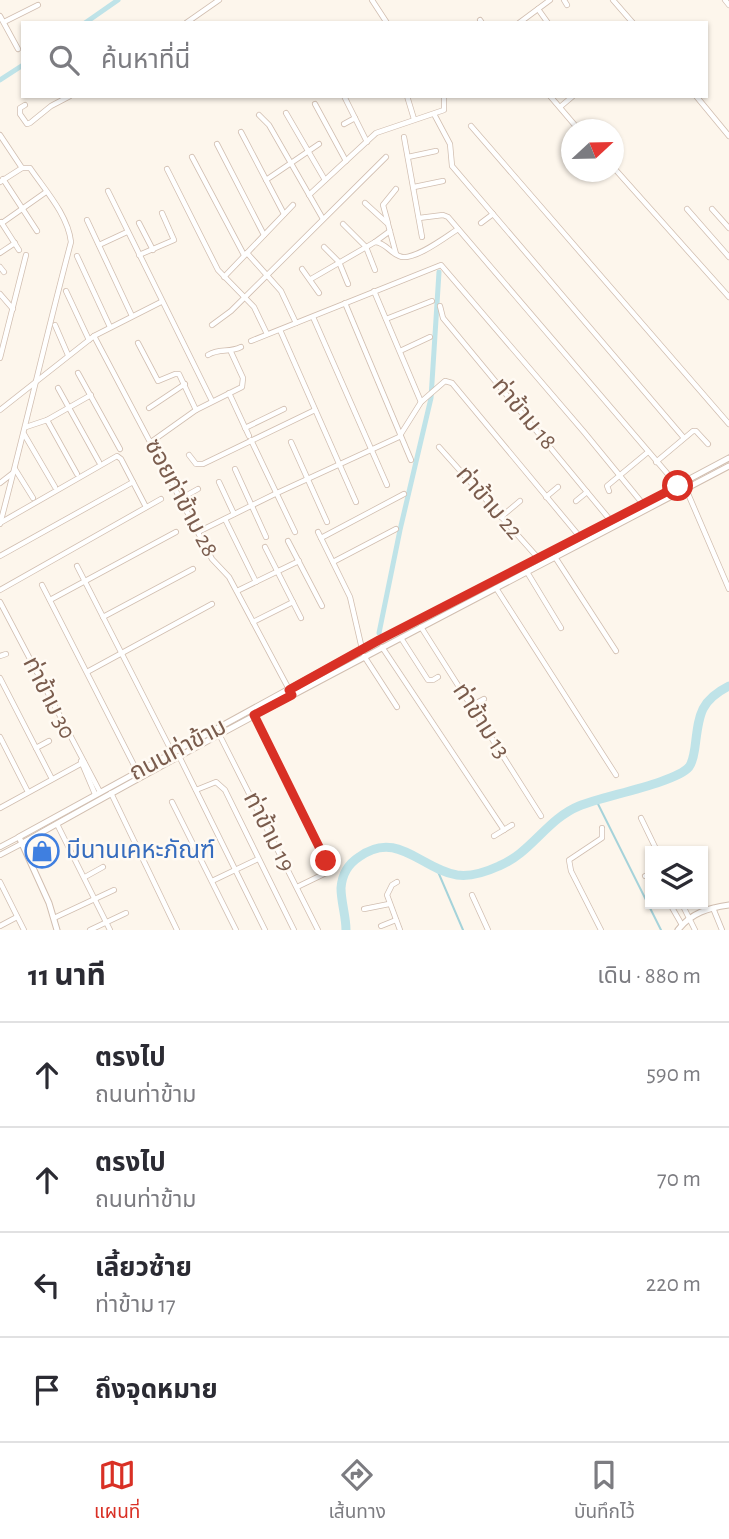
<!DOCTYPE html>
<html lang="th">
<meta charset="utf-8">
<style>
body{margin:0;font-family:"Alegreya Sans","Noto Sans Thai",sans-serif;background:#f7f7f7;color:#2b2b33}
.controls{position:absolute;right:21px;bottom:21px;display:grid;overflow:hidden;border-radius:0px;box-shadow:0 2px 5px #0004}
.controls button{width:63px;height:63px;display:grid;place-items:center;padding:0;border:0;border-bottom:2px solid #e1e1e2;background:#fff;color:#2b2b33;font:35px sans-serif}
.compass{position:absolute;left:561px;top:119px;width:63px;height:63px;border-radius:50%;background:#fff;box-shadow:0 2px 5px #0004;rotate:68deg}
.stop{position:absolute;width:21px;height:21px;margin:-16px;border:5px solid #d93025;border-radius:50%;background:#fff}
.stop.end{background:#d93025;border-color:#fff;box-shadow:0 2px 7px #0008}
.list{margin:0;padding:0;list-style:none}
h2{display:flex;justify-content:space-between;align-items:center;height:91px;margin:0;padding:0 28px;font-size:30px}
h2 small{font-size:23px;font-weight:400;color:#7c7c81}
.list li{display:grid;grid-template-columns:46px 1fr auto;gap:21px;align-items:center;box-sizing:border-box;height:105px;padding:0 28px;border-top:2px solid #e1e1e2}
.list b{display:block;font-size:26px;white-space:nowrap}
.list p{margin:0;font-size:23px;white-space:nowrap;color:#7c7c81}
.list em{font-size:23px;font-style:normal;color:#7c7c81}
.icon{flex:none;width:38px;height:38px;fill:none;stroke:currentColor;stroke-width:2;stroke-linecap:round;stroke-linejoin:round}
.map{position:relative;flex:none;width:729px;height:930px;overflow:hidden}
.search{position:absolute;background:#fff;box-shadow:0 2px 5px #0004;left:21px;right:21px;top:21px;height:77px;display:flex;align-items:center;gap:18px;box-sizing:border-box;padding:0 24px;border-radius:0px;color:#7c7c81;font-size:26px}
.sheet{height:511px;background:#fff}
nav{display:flex;justify-content:space-around;align-items:center;box-sizing:border-box;height:98px;border-top:2px solid #e1e1e2;background:#fff;font-size:19px;color:#7c7c81}
nav a{display:grid;justify-items:center;gap:4px}
nav .on{color:#d93025}
.map>svg:first-child{display:block}
</style>
<div class="map">
<svg width="729" height="930" viewBox="0 0 729 930">
<rect width="100%" height="100%" fill="#fdf6ec"/>
<g fill="none" stroke-linecap="round" stroke-linejoin="round">
<!-- stream -->
<g stroke="#a5d3da" stroke-width="2">
<polyline points="596,800 661,930"/>
<polyline points="436,867 463,930"/>
</g>
<!-- canal -->
<g stroke="#bfe3e8" stroke-width="5">
<polyline points="85,23 118,0"/>
<polyline points="0,80 23,65"/>
<polyline points="379,633 400,530 431,398 439,272"/>
</g>
<!-- river -->
<path stroke="#bfe3e8" stroke-width="9" d="M 346,930 C 346,916 341,902 341,888 C 342,875 348,864 359,857 C 397,829 421,869 457,875 C 471,877 486,872 499,866 C 531,853 547,819 579,806 C 603,796 675,783 689,767 C 693,762 694,753 695,747 C 699,716 699,701 729,686"/>
<defs>
<g id="minor">
<polyline points="372,0 387,23"/>
<polyline points="564,0 567,5"/>
<polyline points="613,0 633,23"/>
<polyline points="725,0 729,5"/>
<polyline points="538,9 548,23"/>
<polyline points="0,16 18,49"/>
<polyline points="480,20 482,23"/>
<polyline points="4,22 38,5"/>
<polyline points="186,23 219,0"/>
<polyline points="519,23 550,0"/>
<polyline points="344,96 367,142"/>
<polyline points="407,96 414,119"/>
<polyline points="550,96 579,130"/>
<polyline points="696,96 729,136"/>
<polyline points="315,104 346,161"/>
<polyline points="25,105 20,108 20,114 27,124 30,123 51,106 70,96"/>
<polyline points="560,107 573,96"/>
<polyline points="286,113 325,180"/>
<polyline points="434,114 450,144 452,166 684,438"/>
<polyline points="259,115 269,125 323,219"/>
<polyline points="344,124 355,118"/>
<polyline points="471,126 729,424"/>
<polyline points="241,132 284,214"/>
<polyline points="0,135 22,168"/>
<polyline points="404,137 422,237"/>
<polyline points="217,144 264,235"/>
<polyline points="192,157 244,255"/>
<polyline points="408,157 436,151"/>
<polyline points="614,168 729,297"/>
<polyline points="167,169 218,270 254,307 267,334"/>
<polyline points="3,179 37,231"/>
<polyline points="266,180 319,144"/>
<path d="M 0,182 L 22,168 L 30,168 C 45,190 68,215 71,242 C 46,336 25,430 0,524"/>
<polyline points="414,187 443,181"/>
<polyline points="108,191 212,401"/>
<polyline points="309,195 376,133 444,110 444,96"/>
<polyline points="365,203 388,224 396,254"/>
<polyline points="687,209 729,257"/>
<polyline points="712,209 729,228"/>
<polyline points="419,218 443,215 448,217 678,486"/>
<polyline points="87,220 132,316"/>
<polyline points="1,222 19,250"/>
<polyline points="2,223 46,192"/>
<polyline points="139,223 153,250"/>
<polyline points="388,223 383,205 396,189"/>
<polyline points="481,223 493,214"/>
<polyline points="343,224 366,247 375,270"/>
<path d="M 375,242 C 386,243 389,252 399,256 C 412,263 447,236 458,229"/>
<polyline points="99,245 127,232"/>
<polyline points="324,247 339,262 348,284"/>
<polyline points="0,253 15,243"/>
<polyline points="247,253 281,291 296,323"/>
<polyline points="139,255 174,240 162,213"/>
<polyline points="77,256 110,327"/>
<polyline points="0,267 4,272"/>
<polyline points="302,269 319,293"/>
<polyline points="224,277 293,205"/>
<polyline points="311,279 375,242 390,231"/>
<polyline points="66,291 89,340"/>
<polyline points="374,291 421,402"/>
<polyline points="0,294 13,309"/>
<polyline points="345,303 411,460"/>
<polyline points="440,306 443,318 611,521"/>
<polyline points="313,317 387,485"/>
<polyline points="386,319 432,301"/>
<polyline points="55,325 68,355"/>
<polyline points="212,325 231,311 386,157"/>
<polyline points="280,330 356,502"/>
<polyline points="94,336 212,559 229,577 292,695"/>
<polyline points="251,341 441,265 584,432 643,504"/>
<polyline points="138,343 158,381 175,374 179,374 196,410"/>
<polyline points="400,351 430,337"/>
<path d="M 208,355 C 220,348 229,353 241,347"/>
<polyline points="0,358 26,255"/>
<polyline points="78,373 120,449"/>
<polyline points="58,388 99,462"/>
<polyline points="229,393 249,436"/>
<polyline points="149,408 185,384"/>
<polyline points="0,410 94,336 161,302"/>
<polyline points="47,420 77,474"/>
<polyline points="26,427 47,420 91,395"/>
<polyline points="245,428 284,409"/>
<polyline points="24,434 55,487"/>
<polyline points="251,440 295,532"/>
<polyline points="151,442 196,410 242,387 243,378 231,352"/>
<polyline points="291,442 327,522"/>
<polyline points="439,447 539,559"/>
<polyline points="189,455 196,464 203,464 315,410"/>
<polyline points="656,462 693,431 696,431 708,444"/>
<polyline points="15,469 33,498"/>
<polyline points="235,469 266,537"/>
<polyline points="219,482 234,514"/>
<polyline points="0,483 13,473"/>
<polyline points="686,489 729,589"/>
<polyline points="609,491 607,486 648,452"/>
<polyline points="546,497 558,487"/>
<polyline points="180,499 198,489"/>
<polyline points="576,501 587,492"/>
<polyline points="501,517 520,501"/>
<polyline points="225,519 256,582"/>
<polyline points="0,523 117,456 121,459 146,507"/>
<polyline points="198,532 277,493 399,437 421,402 445,381 452,383 580,537"/>
<polyline points="318,532 350,597 362,649"/>
<polyline points="321,538 404,494"/>
<polyline points="288,541 322,606"/>
<polyline points="265,547 301,618"/>
<polyline points="0,556 133,482"/>
<polyline points="555,557 616,651"/>
<polyline points="333,562 396,529"/>
<polyline points="77,566 172,752"/>
<polyline points="527,572 561,628"/>
<polyline points="42,585 137,771"/>
<polyline points="496,588 616,775"/>
<polyline points="0,590 161,499"/>
<polyline points="237,591 299,561"/>
<polyline points="50,600 176,532"/>
<polyline points="0,602 100,792"/>
<polyline points="103,617 193,569"/>
<polyline points="253,622 293,602"/>
<polyline points="421,627 541,816"/>
<polyline points="401,638 428,680 433,680 438,677"/>
<polyline points="382,647 504,830"/>
<polyline points="0,656 6,654"/>
<polyline points="364,656 397,707"/>
<polyline points="87,672 212,604"/>
<polyline points="0,678 52,779"/>
<polyline points="471,706 484,699"/>
<polyline points="254,715 329,868 326,873 297,887"/>
<polyline points="219,734 318,930"/>
<polyline points="0,737 28,792"/>
<polyline points="36,748 49,741"/>
<polyline points="179,756 265,930"/>
<polyline points="81,761 95,794"/>
<polyline points="196,790 216,782 225,790 294,930"/>
<polyline points="111,793 177,930"/>
<polyline points="172,802 236,930"/>
<polyline points="0,808 84,762"/>
<polyline points="641,818 657,851"/>
<polyline points="57,824 110,930"/>
<polyline points="494,836 512,825"/>
<polyline points="0,847 19,837"/>
<polyline points="0,855 21,844"/>
<polyline points="645,876 650,874"/>
<polyline points="85,877 103,867"/>
<polyline points="212,881 258,859"/>
<polyline points="0,882 24,930"/>
<polyline points="397,882 392,885 387,895 400,930"/>
<polyline points="472,895 488,930"/>
<polyline points="670,904 682,925"/>
<polyline points="682,904 695,930"/>
<polyline points="713,908 722,930"/>
<polyline points="364,909 389,904"/>
<polyline points="54,918 114,890"/>
<polyline points="0,926 17,917"/>
<polyline points="381,926 396,920"/>
<polyline points="90,930 126,913"/>
<polyline points="601,930 571,871 569,860 602,838 602,828"/>
</g>
<g id="tertiary">
<path d="M 21,844 C 254,712 492,591 729,466"/>
<polyline points="57,930 49,903 19,837 362,649 539,559 729,458"/>
<path d="M 678,930 C 691,913 708,908 729,905"/>
</g>
</defs>
<!-- minor casing -->
<use href="#minor" stroke="#d1beb0" stroke-width="6"/>
<!-- tertiary casing -->
<use href="#tertiary" stroke="#d1beb0" stroke-width="7"/>
<!-- minor -->
<use href="#minor" stroke="#fff" stroke-width="4.5"/>
<!-- tertiary -->
<use href="#tertiary" stroke="#fff" stroke-width="5"/>
</g>
<g fill="none" stroke-linecap="round" stroke-linejoin="round">
<!-- route -->
<polyline stroke="#d93025" stroke-width="9" points="326,861 254,715 292,695 289,690 379,640 678,486"/>
</g>
<!-- icons -->
<defs>
<symbol id="shop-ring" viewBox="-11 -11 22 22"><circle r="9.5" fill="#fffaf3" stroke="#3f7fe0" stroke-width="1.5"/><path d="M-5-2.5h2.3a2.7 3.5 0 0 1 5.4 0H5L5.5 6h-11ZM-1.5-2.5h3a1.5 2.3 0 0 0-3 0Z" fill="#3f7fe0"/></symbol>
</defs>
<g fill-rule="evenodd">
<use href="#shop-ring" x="23" y="832" width="38" height="38"/>
</g>
<g text-anchor="middle" dominant-baseline="central" stroke-width="5" stroke-linejoin="round" paint-order="stroke">
<!-- street labels -->
<g font-size="24" fill="#7a5c4d" stroke="#fffaf3">
<text transform="translate(524 414) rotate(50)">ท่าข้าม 18</text>
<text transform="translate(181 498) rotate(62)">ซอยท่าข้าม 28</text>
<text transform="translate(489 503) rotate(49)">ท่าข้าม 22</text>
<text transform="translate(49 698) rotate(63)">ท่าข้าม 30</text>
<text transform="translate(481 721) rotate(57)">ท่าข้าม 13</text>
<text transform="translate(178 750) rotate(-28)">ถนนท่าข้าม</text>
<text transform="translate(269 832) rotate(63)">ท่าข้าม 19</text>
</g>
<!-- shop labels -->
<g font-size="24" fill="#366cbe" stroke="#fffaf3" text-anchor="start">
<text x="66" y="851">มีนานเคหะภัณฑ์</text>
</g>
</g>
</svg>
<div class="controls">
<button><svg class="icon" aria-label="layers" viewBox="0 0 24 24"><path d="M12 4l9 5-9 5-9-5zM3 14l9 5 9-5"/></svg></button>
</div>
<svg class="compass" viewBox="-18 -18 36 36"><path d="M0-13l5 13h-10z" fill="#e53935"/><path d="M0 13l5-13h-10z" fill="#7c7c81"/></svg>
<div class="stop" style="left:678px;top:486px"></div>
<div class="stop end" style="left:326px;top:861px"></div>
<div class="search"><svg class="icon" aria-label="search" viewBox="0 0 24 24"><circle cx="10" cy="10" r="6"/><path d="M15 15l6 6"/></svg>ค้นหาที่นี่</div>
</div>
<section class="sheet">
<h2>11 นาที<small>เดิน · 880 m</small></h2>
<ul class="list">
<li><svg class="icon" aria-label="ahead" viewBox="0 0 24 24"><path d="M12 20V5M6 11l6-6 6 6"/></svg><div><b>ตรงไป</b><p>ถนนท่าข้าม</p></div><em>590 m</em></li>
<li><svg class="icon" aria-label="ahead" viewBox="0 0 24 24"><path d="M12 20V5M6 11l6-6 6 6"/></svg><div><b>ตรงไป</b><p>ถนนท่าข้าม</p></div><em>70 m</em></li>
<li><svg class="icon" aria-label="left" viewBox="0 0 24 24"><path d="M17 20v-9H6M10 6l-5 5 5 5"/></svg><div><b>เลี้ยวซ้าย</b><p>ท่าข้าม 17</p></div><em>220 m</em></li>
<li><svg class="icon" aria-label="arrive" viewBox="0 0 24 24"><path d="M6 21V4h12l-3 4 3 4H6"/></svg><div><b>ถึงจุดหมาย</b></div></li>
</ul>
</section>
<nav>
<a class="on"><svg class="icon" aria-label="map" viewBox="0 0 24 24"><path d="M3 6l6-2 6 2 6-2v14l-6 2-6-2-6 2zM9 4v14M15 6v14"/></svg>แผนที่</a>
<a><svg class="icon" aria-label="directions" viewBox="0 0 24 24"><path d="M12 3l9 9-9 9-9-9zM9 14v-3h6M13 9l2 2-2 2"/></svg>เส้นทาง</a>
<a><svg class="icon" aria-label="saved" viewBox="0 0 24 24"><path d="M7 4h10v16l-5-4-5 4z"/></svg>บันทึกไว้</a>
</nav>
